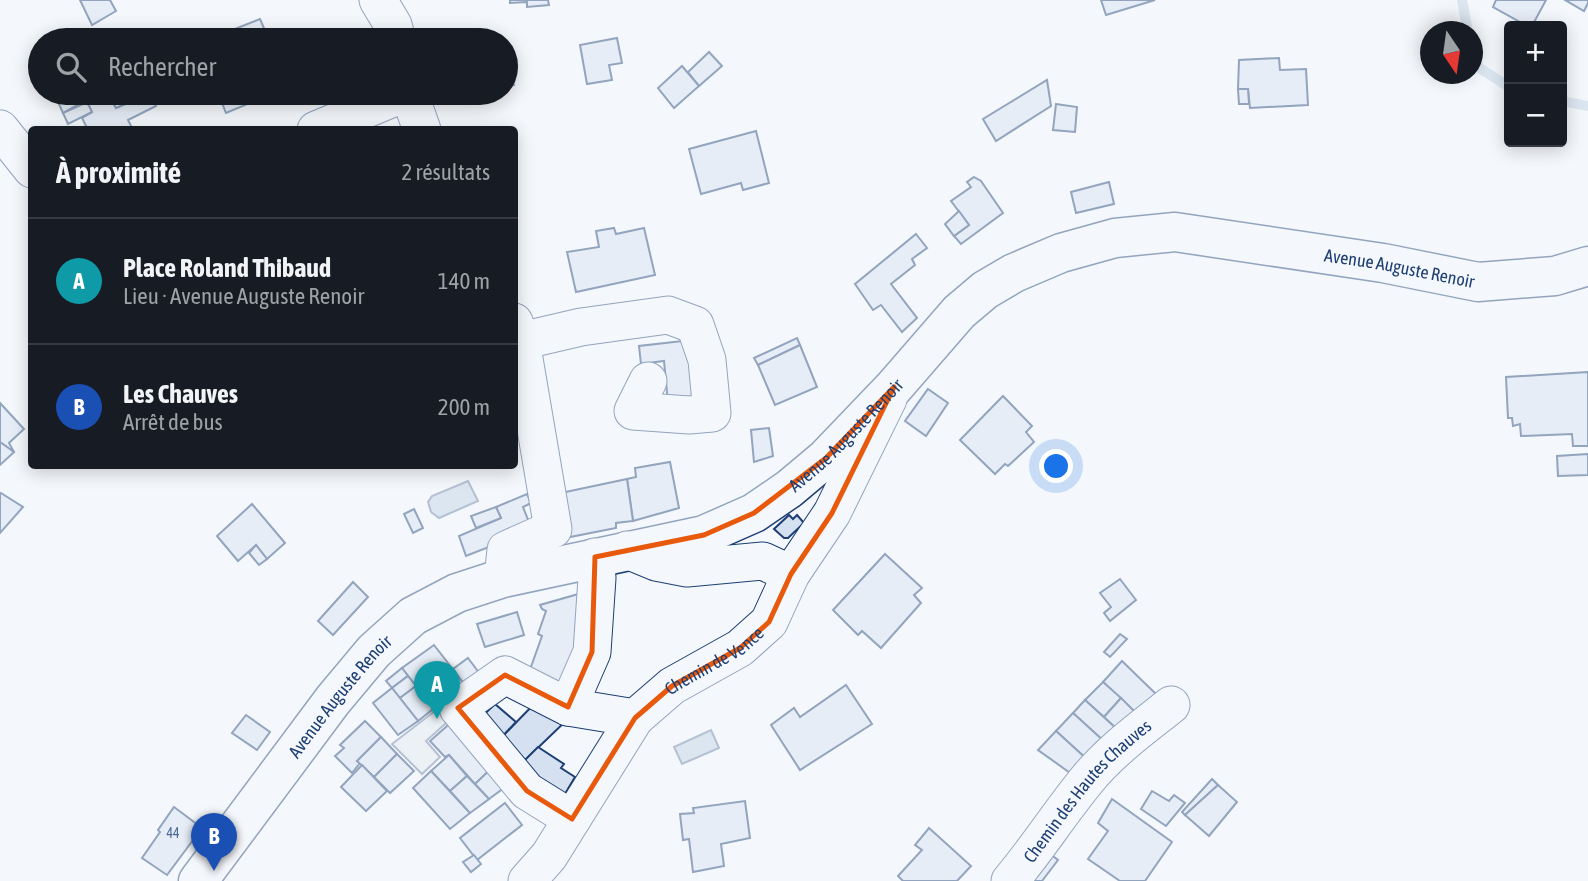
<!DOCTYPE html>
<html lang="fr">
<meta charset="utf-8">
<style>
body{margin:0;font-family:"Asap Condensed",sans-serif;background:#20242c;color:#f1f3f6}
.controls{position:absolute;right:21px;top:21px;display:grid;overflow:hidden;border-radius:7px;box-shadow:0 4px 18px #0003}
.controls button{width:63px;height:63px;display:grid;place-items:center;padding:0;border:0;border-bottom:2px solid #363941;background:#171b24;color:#f1f3f6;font:35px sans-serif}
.compass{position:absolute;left:1420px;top:21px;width:63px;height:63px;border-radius:50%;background:#171b24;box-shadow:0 4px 18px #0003;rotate:167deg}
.you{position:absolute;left:1057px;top:467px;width:24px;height:24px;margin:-18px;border:5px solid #fff;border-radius:50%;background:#1a73e8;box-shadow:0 0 0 10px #1a73e833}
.badge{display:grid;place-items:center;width:46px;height:46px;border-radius:50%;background:#d93025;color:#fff;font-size:23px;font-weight:700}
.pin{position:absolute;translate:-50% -58px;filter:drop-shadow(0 2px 4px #0008)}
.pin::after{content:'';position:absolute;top:37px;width:24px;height:21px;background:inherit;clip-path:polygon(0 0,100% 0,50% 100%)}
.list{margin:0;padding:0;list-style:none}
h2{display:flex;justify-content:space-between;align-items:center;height:91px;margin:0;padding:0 28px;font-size:30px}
h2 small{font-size:23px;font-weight:400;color:#9ea1a6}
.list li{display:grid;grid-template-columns:46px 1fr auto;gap:21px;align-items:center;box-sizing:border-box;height:126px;padding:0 28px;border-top:2px solid #363941}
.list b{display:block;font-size:26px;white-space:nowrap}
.list p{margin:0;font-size:23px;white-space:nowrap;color:#9ea1a6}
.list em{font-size:23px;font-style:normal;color:#9ea1a6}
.icon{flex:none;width:38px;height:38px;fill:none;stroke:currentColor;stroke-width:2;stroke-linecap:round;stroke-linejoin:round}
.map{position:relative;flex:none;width:1588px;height:881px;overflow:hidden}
.search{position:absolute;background:#171b24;box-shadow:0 4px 18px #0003;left:28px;top:28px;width:490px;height:77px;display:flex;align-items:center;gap:18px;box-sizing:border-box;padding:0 24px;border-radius:38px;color:#9ea1a6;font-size:26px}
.panel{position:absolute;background:#171b24;box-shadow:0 4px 18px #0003;left:28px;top:126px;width:490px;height:343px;border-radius:7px}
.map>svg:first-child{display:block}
</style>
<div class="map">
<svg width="1588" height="881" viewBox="0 0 1588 881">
<rect width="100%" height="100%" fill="#f4f7fb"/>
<!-- parking -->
<polygon fill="#e3e8f0" stroke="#687fa3" stroke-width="2" points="500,661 456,714 426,741 440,757 422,774 392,744"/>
<!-- water -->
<g fill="#bed0e5" stroke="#687fa3" stroke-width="2">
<polygon points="468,481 478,501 439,518 431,512 428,502 432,496"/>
<polygon points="711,730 719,748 682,764 674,747"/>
</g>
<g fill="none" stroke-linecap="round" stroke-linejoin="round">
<!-- stream -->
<g stroke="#bed0e5" stroke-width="10">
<polyline points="1462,0 1468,32"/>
<polyline points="1472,48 1478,67 1509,87"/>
<polyline points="1562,101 1588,106"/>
</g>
</g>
<!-- building -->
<g fill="#d5e0f0" stroke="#1d3f73" stroke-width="2">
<polygon points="80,0 110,0 116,11 92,25"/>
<polygon points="510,0 548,0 549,5 527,7 527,2 510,3"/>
<polygon points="1101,0 1155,0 1106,15"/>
<polygon points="1496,0 1546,0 1532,26 1527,26 1493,7"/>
<polygon points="1565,0 1588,0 1588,3 1584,11"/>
<polygon points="260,19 269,40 207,40"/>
<polygon points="617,38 622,63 609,65 612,80 587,84 580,45"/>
<polygon points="709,52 722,66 699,86 688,72"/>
<polygon points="506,56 514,85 506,87"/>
<polygon points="1279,58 1280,70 1306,69 1308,105 1250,108 1248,89 1238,89 1239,60"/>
<polygon points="682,66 699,86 674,108 658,88"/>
<polygon points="1047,80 1051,106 996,141 983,119"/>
<polygon points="1238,89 1248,89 1249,104 1239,104"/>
<polygon points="54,93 98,93 63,113"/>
<polygon points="98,93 108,93 116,108 150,94 156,106 128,120 133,130 88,130 82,118 92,112 87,102 83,103 81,101"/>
<polygon points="108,93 151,93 116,108"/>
<polygon points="218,93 263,93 260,94 262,98 226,113"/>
<polygon points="87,102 92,112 68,124 63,113"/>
<polygon points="1056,104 1077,107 1075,132 1053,130"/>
<polygon points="756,131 769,183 743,190 741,183 701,194 689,149"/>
<polygon points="974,177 981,181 1003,213 961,244 954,236 969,225 951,201 971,187 967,182"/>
<polygon points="1109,182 1114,204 1076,213 1071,192"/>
<polygon points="959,211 969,225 954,236 945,224"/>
<polygon points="614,228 616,234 644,228 655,275 576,292 567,252 599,247 596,231"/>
<polygon points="916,234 927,248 912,259 915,265 891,284 917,318 902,332 881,305 873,310 855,284"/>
<polygon points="797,338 800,345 758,365 754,358"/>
<polygon points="691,340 696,400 668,403 664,361 641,364 639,346"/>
<polygon points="800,345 817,387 775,405 758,365"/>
<polygon points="1588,372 1588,446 1573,446 1572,434 1521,436 1520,424 1513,426 1512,418 1508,418 1506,377"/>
<polygon points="928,389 948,403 926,436 905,421"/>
<polygon points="1003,396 1032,426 1026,432 1034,442 1008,466 1005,464 995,474 960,440"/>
<polygon points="0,403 24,429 9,443 14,452 0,442"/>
<polygon points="769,428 773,456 754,462 751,430"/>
<polygon points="0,442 14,452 0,465"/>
<polygon points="1588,454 1588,475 1558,476 1557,456"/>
<polygon points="670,462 679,508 633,521 627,479 636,477 635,468"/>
<polygon points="627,479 633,521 616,523 616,528 570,537 556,494"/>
<polygon points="1,493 23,507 0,533 0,494"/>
<polygon points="527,494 531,503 523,507 532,530 466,556 459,536 501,518 496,507"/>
<polygon points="252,504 285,543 267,559 256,545 238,561 217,536"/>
<polygon points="496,507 501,518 476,528 471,516"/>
<polygon points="414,509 423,528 413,533 404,514"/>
<polygon points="789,515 793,519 797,515 804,523 788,538 784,538 774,529"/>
<polygon points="256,545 267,559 259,565 249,553"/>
<polygon points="885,554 922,588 914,595 921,603 881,648 862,631 858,635 833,610"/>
<polygon points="1120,579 1136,600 1110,621 1104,613 1111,607 1100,593"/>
<polygon points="353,582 368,597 333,635 318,621"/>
<polygon points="589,591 573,673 560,697 527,678 542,636 538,634 546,611 542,609 540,605"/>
<polygon points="517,612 524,635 485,647 477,624"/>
<polygon points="1120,634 1127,639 1110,657 1104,652"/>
<polygon points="434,645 465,685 458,692 439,669 416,686 402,668"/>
<polygon points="468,658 480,674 465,685 453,669"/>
<polygon points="1122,661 1157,695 1138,715 1103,682"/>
<polygon points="402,668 408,676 392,688 386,681"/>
<polygon points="439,669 458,692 433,709 416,686"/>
<polygon points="408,676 416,686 400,698 392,688"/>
<polygon points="1103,682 1121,698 1104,717 1085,700"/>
<polygon points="846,685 872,724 800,770 771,725 794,708 800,717"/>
<polygon points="416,686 433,709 418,721 400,698"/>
<polygon points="392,688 418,721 398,735 373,703"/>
<polygon points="1121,698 1138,715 1119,731 1104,717"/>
<polygon points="538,700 570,717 520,765 496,743"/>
<polygon points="1085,700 1119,731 1107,744 1073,713"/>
<polygon points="495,704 516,722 496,743 474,724"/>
<polygon points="1073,713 1107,744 1091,763 1056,731"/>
<polygon points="246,715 270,732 257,750 232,733"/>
<polygon points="455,719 496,764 475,784 449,755 445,757 430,741"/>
<polygon points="365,721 381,737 357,761 360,763 352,773 335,756 344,748 340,745"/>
<polygon points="1056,731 1091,763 1073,775 1038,750"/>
<polygon points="381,737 397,754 374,777 357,761"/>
<polygon points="538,747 564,764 561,768 575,777 562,799 520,765"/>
<polygon points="397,754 414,771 390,793 374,777"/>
<polygon points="449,755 467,776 450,791 431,771"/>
<polygon points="496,764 512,782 489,799 475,784"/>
<polygon points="362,765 387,791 366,811 341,787"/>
<polygon points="431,771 470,813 450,829 413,788"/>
<polygon points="467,776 489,799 470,813 450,791"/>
<polygon points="1212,779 1218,785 1185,815 1182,812"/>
<polygon points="1218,785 1237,802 1209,836 1185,815"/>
<polygon points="1152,791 1169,801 1174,795 1185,803 1166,826 1141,809"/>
<polygon points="1112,799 1172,842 1145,881 1120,881 1088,859 1108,831 1098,823"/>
<polygon points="745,801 750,838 721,844 724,866 693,872 689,839 683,840 680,814 694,813 693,808"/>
<polygon points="505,803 522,825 477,860 460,838"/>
<polygon points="174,807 202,828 167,875 142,858 160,832 158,830"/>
<polygon points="929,828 971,866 957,881 903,881 898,876 922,850 915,845"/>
<polygon points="1045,850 1058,860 1042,881 1032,881"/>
<polygon points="474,855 481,864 471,872 463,862"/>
</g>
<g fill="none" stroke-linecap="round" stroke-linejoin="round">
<defs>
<g id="minor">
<polyline points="378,0 393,25 397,40"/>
<polyline points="409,93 422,130"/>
<polyline points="0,129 32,169"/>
<polyline points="316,130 405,93"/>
<polyline points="521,341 581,327 668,315 695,325 707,360 712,413 689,415 633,411 648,381"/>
<polyline points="627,550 656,562 687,568 763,561 791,574"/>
<polyline points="595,557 597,578 592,652 568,707 635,718"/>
<polyline points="503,578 506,550 553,529 521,341 514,322"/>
<polyline points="568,707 505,675 458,708 527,791 572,819"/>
<path id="s1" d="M 527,881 L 549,856 L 635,718 L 672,686 L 740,648 L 769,622 L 791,574 L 832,513 L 888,399"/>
<path id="s2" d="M 1010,881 C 1037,849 1059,814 1086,781 C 1109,752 1141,729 1171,705"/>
</g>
<g id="major">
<path id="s3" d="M 198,881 L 333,700 L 374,651 L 413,616 L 457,593 L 503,578 L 704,535 L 754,513 L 789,489 L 826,458 L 894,387 L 959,312 L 985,290 L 1014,273 L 1061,253 L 1115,238 L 1175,232 L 1383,263 L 1478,282 L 1555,276 L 1588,266"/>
</g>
</defs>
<!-- minor casing -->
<use href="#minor" stroke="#1d3f73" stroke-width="39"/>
<!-- major casing -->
<use href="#major" stroke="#1d3f73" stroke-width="41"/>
<!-- minor -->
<use href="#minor" stroke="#f4f7fb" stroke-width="37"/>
<!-- major -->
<use href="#major" stroke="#f4f7fb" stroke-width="38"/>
</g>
<!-- marked area -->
<path d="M0 0H1588V881H0ZM 894,387 L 832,513 L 791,574 L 769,622 L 740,648 L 672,686 L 635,718 L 572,819 L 527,791 L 458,708 L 505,675 L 568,707 L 592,652 L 595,557 L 704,535 L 754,513 L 826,458 Z" fill="#f4f7fb" fill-opacity=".55" fill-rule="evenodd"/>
<path fill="none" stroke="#e8590c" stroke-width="5" stroke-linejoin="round" d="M 894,387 L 832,513 L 791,574 L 769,622 L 740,648 L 672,686 L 635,718 L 572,819 L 527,791 L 458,708 L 505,675 L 568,707 L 592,652 L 595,557 L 704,535 L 754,513 L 826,458 Z"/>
<g text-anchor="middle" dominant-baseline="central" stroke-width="5" stroke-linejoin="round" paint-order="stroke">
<!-- number labels -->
<g font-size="14" fill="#4b6792">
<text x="173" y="833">44</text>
</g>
<!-- street labels -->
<g font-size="18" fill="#1d3f73" stroke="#f4f7fb">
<text stroke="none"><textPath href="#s3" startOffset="1451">Avenue Auguste Renoir</textPath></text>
<text stroke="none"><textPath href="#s3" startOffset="821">Avenue Auguste Renoir</textPath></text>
<text stroke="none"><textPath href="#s1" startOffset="294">Chemin de Vence</textPath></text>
<text stroke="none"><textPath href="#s3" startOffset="233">Avenue Auguste Renoir</textPath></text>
<text stroke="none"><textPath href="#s2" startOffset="119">Chemin des Hautes Chauves</textPath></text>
</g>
</g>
</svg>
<div class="controls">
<button>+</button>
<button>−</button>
</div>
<svg class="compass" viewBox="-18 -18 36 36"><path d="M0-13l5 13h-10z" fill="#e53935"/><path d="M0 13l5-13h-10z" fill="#9ea1a6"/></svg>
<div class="you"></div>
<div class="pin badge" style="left:437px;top:719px;background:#0f9aa8">A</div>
<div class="pin badge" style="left:214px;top:871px;background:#1a4fb4">B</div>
<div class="search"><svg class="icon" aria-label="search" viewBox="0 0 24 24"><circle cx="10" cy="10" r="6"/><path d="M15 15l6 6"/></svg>Rechercher</div>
<section class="panel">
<h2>À proximité<small>2 résultats</small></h2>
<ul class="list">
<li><span class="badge" style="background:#0f9aa8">A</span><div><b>Place Roland Thibaud</b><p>Lieu · Avenue Auguste Renoir</p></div><em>140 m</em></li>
<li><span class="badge" style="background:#1a4fb4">B</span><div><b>Les Chauves</b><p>Arrêt de bus</p></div><em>200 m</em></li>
</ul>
</section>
</div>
